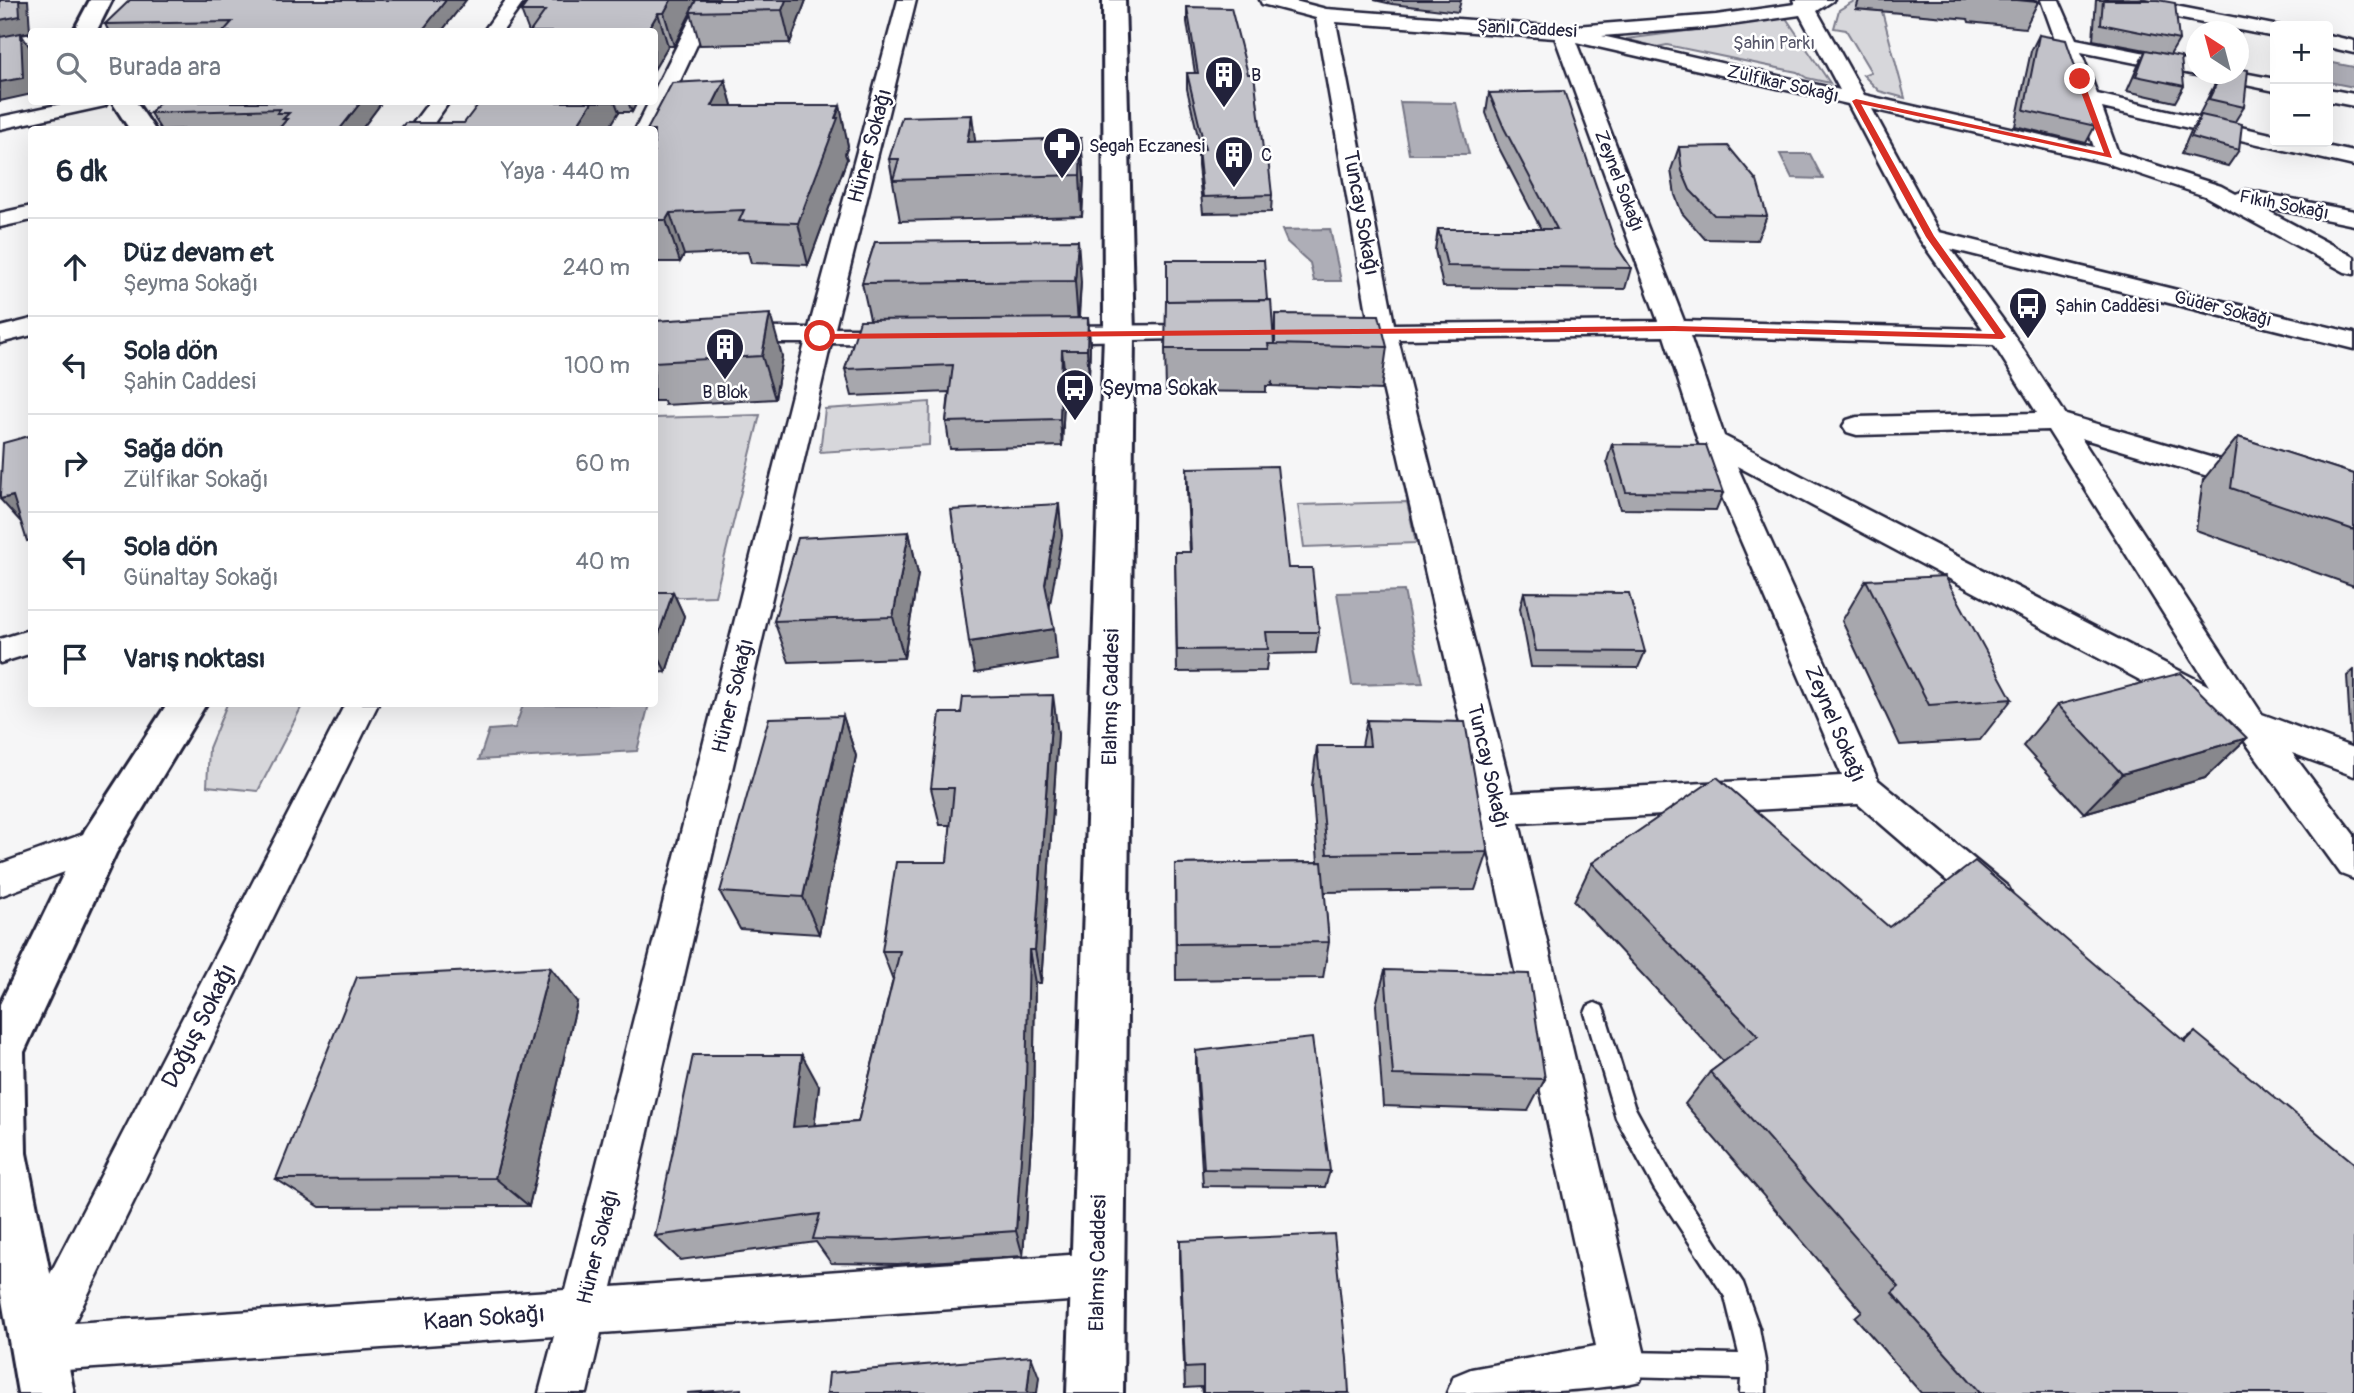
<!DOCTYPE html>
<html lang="tr">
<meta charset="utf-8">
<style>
body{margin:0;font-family:Pangolin,sans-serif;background:#f6f6f7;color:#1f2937}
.controls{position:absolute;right:21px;top:21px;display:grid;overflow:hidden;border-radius:7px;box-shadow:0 7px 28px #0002}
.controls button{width:63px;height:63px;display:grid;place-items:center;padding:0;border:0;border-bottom:2px solid #e0e1e3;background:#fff;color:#1f2937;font:35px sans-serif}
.compass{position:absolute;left:2186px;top:21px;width:63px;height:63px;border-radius:50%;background:#fff;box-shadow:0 7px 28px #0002;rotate:324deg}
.stop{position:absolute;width:21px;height:21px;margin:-16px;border:5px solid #d93025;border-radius:50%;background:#fff}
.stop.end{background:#d93025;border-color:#fff;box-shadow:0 2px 7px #0008}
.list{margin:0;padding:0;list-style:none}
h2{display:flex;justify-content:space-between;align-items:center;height:91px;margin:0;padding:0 28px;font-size:30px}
h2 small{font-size:23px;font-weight:400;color:#747a83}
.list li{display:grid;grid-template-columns:46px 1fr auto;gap:21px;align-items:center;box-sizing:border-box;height:98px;padding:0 28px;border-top:2px solid #e0e1e3}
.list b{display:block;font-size:26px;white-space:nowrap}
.list p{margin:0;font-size:23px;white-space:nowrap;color:#747a83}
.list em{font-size:23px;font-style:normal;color:#747a83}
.icon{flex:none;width:38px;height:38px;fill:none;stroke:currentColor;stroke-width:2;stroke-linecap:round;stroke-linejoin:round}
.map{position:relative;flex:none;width:2354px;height:1393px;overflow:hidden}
.search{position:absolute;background:#fff;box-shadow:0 7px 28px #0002;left:28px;top:28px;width:630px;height:77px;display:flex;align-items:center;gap:18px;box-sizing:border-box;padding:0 24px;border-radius:7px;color:#747a83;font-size:26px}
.panel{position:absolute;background:#fff;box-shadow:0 7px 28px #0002;left:28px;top:126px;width:630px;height:581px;border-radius:7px}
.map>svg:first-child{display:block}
</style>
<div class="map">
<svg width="2354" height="1393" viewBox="0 0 2354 1393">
<rect width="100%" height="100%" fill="#f6f6f7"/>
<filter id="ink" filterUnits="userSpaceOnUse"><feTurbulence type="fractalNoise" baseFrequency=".0143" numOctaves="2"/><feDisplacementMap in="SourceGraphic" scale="14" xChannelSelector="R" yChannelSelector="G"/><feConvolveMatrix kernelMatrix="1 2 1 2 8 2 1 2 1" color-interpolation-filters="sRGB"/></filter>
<g filter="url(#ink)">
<!-- green -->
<g fill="#d7d7db" stroke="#7c7c8b" stroke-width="2">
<polygon points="1856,0 1879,0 1905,98 1879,91 1863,75 1871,72 1846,30 1834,28 1839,10"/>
<polygon points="1786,18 1830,83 1807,78 1797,72 1667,45 1657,47 1626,39"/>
<polygon points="930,402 929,445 820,452 825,409"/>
<polygon points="760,415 715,596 655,598 654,418"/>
<polygon points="1407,502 1416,543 1304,547 1298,505"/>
<polygon points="227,704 303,704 258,791 207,786 209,748"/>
</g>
<!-- water -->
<g fill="#aeaeb7" stroke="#767685" stroke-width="2">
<polygon points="2328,62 2354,67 2354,87 2328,82"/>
<polygon points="1400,102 1456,103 1469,154 1409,154"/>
<polygon points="1780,154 1810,154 1823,179 1792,178"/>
<polygon points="1330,229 1341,281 1314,281 1310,263 1287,242 1282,230"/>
<polygon points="1404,591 1423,683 1352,685 1337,593"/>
<polygon points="649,704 637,751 479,760 489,730 515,728 523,705"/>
</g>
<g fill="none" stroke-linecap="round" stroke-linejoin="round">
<defs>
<polygon id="service" points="1595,1003 1602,1006 1605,1013 1634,1106 1671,1174 1743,1283 1759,1328 1766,1367 1766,1393 1740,1393 1741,1379 1624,1376 1615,1373 1612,1364 1615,1355 1624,1352 1739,1354 1725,1297 1655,1190 1616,1118 1585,1013 1588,1006"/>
<g id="minor">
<polygon points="506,0 525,0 502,32 483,32"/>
<polygon points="700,0 718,0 657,130 654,133 654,130 635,130 649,102 654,102 654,91"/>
<polygon points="898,0 916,0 835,328 901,328 910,330 914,336 910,342 901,344 831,343 612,1287 1098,1253 1114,1260 1121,1276 1114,1292 1098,1299 601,1333 587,1393 539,1393 554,1336 37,1372 20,1366 14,1349 20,1332 345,704 378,704 74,1323 565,1290 805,343 654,343 654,327 809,328"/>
<path d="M 1260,0 L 1291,0 L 1326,9 L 1563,27 L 1716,15 L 1795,4 L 1793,0 L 1834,0 L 1817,11 L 1864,95 L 2094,147 L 2041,0 L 2059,0 L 2076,39 L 2196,63 L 2196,74 L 2202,74 L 2196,75 L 2081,52 L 2097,94 L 2275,135 L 2275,142 L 2307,142 L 2354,152 L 2354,166 L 2102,108 L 2118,153 L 2221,186 L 2236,194 L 2246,190 L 2354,211 L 2354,225 L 2259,206 L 2354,257 L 2354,274 L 2345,272 L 2205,196 L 2103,162 L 1872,109 L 1939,232 L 2354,333 L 2354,349 L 1951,249 L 2011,331 L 2066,415 L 2268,474 L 2272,481 L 2268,488 L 2258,491 L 2081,438 L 2262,714 L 2354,748 L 2354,776 L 2292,753 L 2354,835 L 2354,879 L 2341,874 L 2238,732 L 1737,466 L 1878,780 L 2008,887 L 2014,899 L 2008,911 L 1995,915 L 1982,911 L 1858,804 L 1519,823 L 1647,1364 L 1640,1381 C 1587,1393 1505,1393 1447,1393 L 1454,1376 L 1471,1369 L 1596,1346 L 1480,809 L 1372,340 L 1351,337 L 1347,332 L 1351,327 L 1369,324 L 1316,18 L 1262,4 ZM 1800,15 L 1840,90 L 1602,36 L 1716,27 ZM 1336,22 L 1555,38 L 1658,321 L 1394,324 ZM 1576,42 L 1848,104 L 1918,237 L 1983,329 L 1684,321 ZM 1664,336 L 1698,441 L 1842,776 L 1512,793 L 1398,339 ZM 1690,336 L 1994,345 L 2037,413 L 1857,417 L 1847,420 L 1843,426 L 1847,432 L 1857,435 L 2048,430 L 2209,686 L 1724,436 Z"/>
<polygon points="2106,0 2144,0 2279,26 2275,26 2275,37 2115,6"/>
<polygon points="32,34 32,46 0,52 0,40"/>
<polygon points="2328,35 2354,41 2354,53 2328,47"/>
<polygon points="2238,72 2275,79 2275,91 2212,78 2209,74"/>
<polygon points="2328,89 2354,94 2354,106 2328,101"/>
<polygon points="71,102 108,102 105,106 0,129 0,117"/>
<polygon points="429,102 449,102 429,130 408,130"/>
<polygon points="32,206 32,220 0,227 0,213"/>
<polygon points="32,319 32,335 0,343 0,327"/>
<polygon points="1212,325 1221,328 1225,333 1221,338 1045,342 1036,339 1032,334 1036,329 1045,326"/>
<polygon points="32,629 32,653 0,663 0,639"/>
<polygon points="100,828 113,832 118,843 113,854 0,896 0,864"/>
</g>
<g id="tertiary">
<polygon points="90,0 112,0 96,32 73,32"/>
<polygon points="1103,0 1125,0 1134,334 1123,1393 1067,1393 1104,334"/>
<polygon points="112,102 136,102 155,130 130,130"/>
<polygon points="167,704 206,704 116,853 24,1052 26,1153 74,1393 18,1393 0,1288 0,1004 85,830"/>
</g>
</defs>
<!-- service casing -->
<use href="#service" stroke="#22223b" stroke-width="5"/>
<!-- minor casing -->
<use href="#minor" stroke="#22223b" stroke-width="5"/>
<!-- tertiary casing -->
<use href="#tertiary" stroke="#22223b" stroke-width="6"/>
<!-- service -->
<use href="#service" fill="#fff" fill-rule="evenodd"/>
<!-- minor -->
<use href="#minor" fill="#fff" fill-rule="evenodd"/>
<!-- tertiary -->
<use href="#tertiary" fill="#fff" fill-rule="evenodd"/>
</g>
<!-- wall -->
<g fill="#a7a7ad" stroke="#22223b" stroke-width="2">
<polygon points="466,0 441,32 109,32 105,24"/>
<polygon points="529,0 806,0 790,43 700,45 691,13 674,46 668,46 654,32 529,32 521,11"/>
<polygon points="1374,0 1461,0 1458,12 1392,4"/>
<polygon points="1859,0 2037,0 2038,2 2025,28 1969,22 1968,19 1856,9"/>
<polygon points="2096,0 2158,0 2179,40 2170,55 2184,86 2175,102 2127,91 2138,66 2146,50 2093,40"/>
<polygon points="1187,7 1263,149 1272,195 1271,212 1203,213 1198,166 1198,149 1201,149 1187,89 1187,73 1195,73 1187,22"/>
<polygon points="2039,35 2095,126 2086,143 2015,126 2031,51"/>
<polygon points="2220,74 2238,74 2244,107 2234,123 2239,150 2228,166 2181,154 2191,131 2201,115 2199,115"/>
<polygon points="725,80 732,106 840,106 848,146 845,154 847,159 808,265 751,263 748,252 684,255 680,262 654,262 654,130"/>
<polygon points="1489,93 1616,245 1631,268 1625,289 1443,287 1435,250 1438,229 1541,229 1499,148 1486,113"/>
<polygon points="160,102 382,102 361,130 280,127 161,130 150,113"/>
<polygon points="480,102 637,102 632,112 619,112"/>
<polygon points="1081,138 1084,179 1082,216 900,221 889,159 975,142"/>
<polygon points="1679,147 1767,216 1757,240 1705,239 1682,213 1675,195 1671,170"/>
<polygon points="875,242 1081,282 1079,318 1088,318 1090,344 1089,377 1065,377 1062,446 950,449 946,422 949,392 852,396 845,369 870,319 862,283"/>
<polygon points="1267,300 1274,335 1275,314 1387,347 1381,390 1272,386 1272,381 1271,386 1266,386 1266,392 1166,391 1165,349"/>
<polygon points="654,320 782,356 775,399 665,405 664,401 654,401"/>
<polygon points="2238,437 2354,474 2354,586 2196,530 2203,480"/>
<polygon points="1612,444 1723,493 1716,510 1620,509 1607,461"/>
<polygon points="1187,468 1288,568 1319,632 1316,653 1268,654 1266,671 1177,672 1175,552 1190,552 1187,491"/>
<polygon points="909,532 918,574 904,658 789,662 774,621"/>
<polygon points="1866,580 2012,699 1980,740 1900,745 1842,621"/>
<polygon points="654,592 673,592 684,616 666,672 654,673"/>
<polygon points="1524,592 1645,652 1638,668 1531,667 1520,608"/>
<polygon points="2354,670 2354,745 2351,744 2347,676"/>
<polygon points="2057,705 2247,738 2205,778 2084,813 2023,746"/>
<polygon points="843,716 856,756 819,934 740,929 720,892"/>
<polygon points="1367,720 1488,852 1475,890 1324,892 1329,942 1323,978 1176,980 1175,864 1318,862 1312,786 1317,746 1362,746"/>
<polygon points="1058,734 1041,983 1035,983 1033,1113 1023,1256 898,1264 831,1263 816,1242 680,1260 655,1236 819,1086 814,1125 858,1122 893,980 882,951 947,862 951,825 940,825 931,788"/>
<polygon points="1592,863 1889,927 2184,1040 2195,1032 2354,1393 1921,1393 1855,1317 1862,1311 1685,1104 1710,1072 1724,1062 1574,901"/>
<polygon points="1385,970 1545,1079 1528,1111 1383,1106 1376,1005"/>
<polygon points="577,1002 529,1206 320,1207 276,1179"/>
<polygon points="1196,1051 1330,1171 1325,1187 1203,1186 1196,1070"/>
<polygon points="1180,1241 1349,1393 1202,1393 1201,1387 1185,1388 1180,1267"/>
</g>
<!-- shaded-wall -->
<g fill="#88888d" stroke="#22223b" stroke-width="2">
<polygon points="19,0 28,0 30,32 21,34 31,49 32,94 0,101 0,20"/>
<polygon points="446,0 466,0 441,32 421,32"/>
<polygon points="671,0 697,0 674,46 664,13"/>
<polygon points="786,0 806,0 790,43 782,10"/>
<polygon points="658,13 668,46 654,70 654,32 647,32"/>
<polygon points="725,80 736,120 712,106"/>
<polygon points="361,102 382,102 361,130 339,130"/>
<polygon points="592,102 615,102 619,112 608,130 574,130"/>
<polygon points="628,102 637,102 632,112"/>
<polygon points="840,106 848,146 845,154 847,159 808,265 798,223"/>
<polygon points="972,115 977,156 967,142"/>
<polygon points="1081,138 1084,179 1082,216 1080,175"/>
<polygon points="670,213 684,255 680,262 666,220"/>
<polygon points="1078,240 1081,282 1078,323 1075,281"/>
<polygon points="770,314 782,356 775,399 762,356"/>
<polygon points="1088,318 1090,344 1089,377 1087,350"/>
<polygon points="1062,350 1065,377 1062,446 1060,419"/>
<polygon points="13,496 30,532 0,499"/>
<polygon points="1059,504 1062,536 1048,616 1045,584"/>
<polygon points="909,532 918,574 904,658 893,617"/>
<polygon points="673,592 684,616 666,672 654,648"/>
<polygon points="1054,629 1057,660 975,673 969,642"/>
<polygon points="1053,695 1058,734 1041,983 1035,950"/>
<polygon points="843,716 856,756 819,934 803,897"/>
<polygon points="2247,738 2205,778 2084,813 2122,774"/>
<polygon points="1029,950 1035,983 1033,1113 1023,1256 1016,1231"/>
<polygon points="550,967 577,1002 529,1206 495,1178"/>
<polygon points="802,1055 819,1086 811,1155 793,1127"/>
<polygon points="1031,1356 1039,1377 1037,1393 1027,1393"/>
</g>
<!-- building -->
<g fill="#c2c2c9" stroke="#22223b" stroke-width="2">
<polygon points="0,0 19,0 20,16 0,20"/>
<polygon points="130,0 446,0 421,32 223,32 232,22 105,24"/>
<polygon points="529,0 671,0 664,13 658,13 647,32 530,32 545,11 521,11"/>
<polygon points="696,0 786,0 782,10 690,12"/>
<polygon points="2017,0 2037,0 2038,2"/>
<polygon points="2103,0 2158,0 2175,3 2179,40 2101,24"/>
<polygon points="1187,7 1231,8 1248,74 1254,74 1263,149 1267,149 1272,195 1203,197 1198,149 1205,149 1187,73 1198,73"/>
<polygon points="21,33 23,78 0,82 0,37"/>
<polygon points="2039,35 2066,40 2095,126 2024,110"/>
<polygon points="2146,50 2181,57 2184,86 2136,76"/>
<polygon points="2238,68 2248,70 2244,107 2209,99 2221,74 2238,74"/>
<polygon points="725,80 712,106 840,106 835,118 838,118 798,223 739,221 744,210 670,213 666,220 654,220 654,130 647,130 672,83"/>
<polygon points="1564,91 1616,245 1631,268 1447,266 1438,229 1557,229 1504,128 1489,93"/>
<polygon points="160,102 361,102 339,130 278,130 287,119 283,119 289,113 277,113 280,109 150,113"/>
<polygon points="480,102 592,102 574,130 399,130 405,123 464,123"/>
<polygon points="972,115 967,142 1081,138 1080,175 893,180 899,159 889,159 902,117"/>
<polygon points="2201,115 2242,124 2239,150 2191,137"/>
<polygon points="1728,146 1757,181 1767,216 1714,215 1690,190 1682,171 1679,147"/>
<polygon points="1078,240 1075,281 862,283 875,242"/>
<polygon points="1167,260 1264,260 1267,300 1167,301"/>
<polygon points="1271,300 1274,344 1268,344 1269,349 1165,349 1166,301"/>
<polygon points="770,314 762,356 654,362 654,321"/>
<polygon points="1275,314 1379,315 1387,347 1275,344"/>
<polygon points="1088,318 1087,350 1062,350 1060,419 946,422 953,365 845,369 860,320"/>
<polygon points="32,435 32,540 27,541 13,496 0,499 0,495 3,443"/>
<polygon points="2238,437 2354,474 2354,530 2231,488"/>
<polygon points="1612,444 1706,445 1723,493 1626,492"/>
<polygon points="1277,466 1288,568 1312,568 1319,632 1266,632 1268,649 1177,650 1175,552 1191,552 1187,468"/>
<polygon points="1059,504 1045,584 1054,629 969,642 951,510"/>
<polygon points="909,532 893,617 774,621 798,538"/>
<polygon points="1945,576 2012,699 1929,705 1866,580"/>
<polygon points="654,592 673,592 654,648"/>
<polygon points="1524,592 1629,593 1645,652 1536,651"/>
<polygon points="2181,673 2247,738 2122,774 2057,705"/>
<polygon points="1053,695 1035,950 1029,950 1026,1084 1016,1231 884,1240 813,1239 820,1214 655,1236 693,1055 802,1055 793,1127 858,1122 900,951 882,951 896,862 947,862 954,788 931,788 940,713 961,713 963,697"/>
<polygon points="843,716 803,897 720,892 769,718"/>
<polygon points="1367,720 1465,722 1488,852 1327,854 1317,746 1370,746"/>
<polygon points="1717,777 1889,927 1975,861 2185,1042 2195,1032 2354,1163 2354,1393 1981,1393 1892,1293 1899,1287 1710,1072 1758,1036 1592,863"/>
<polygon points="1322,862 1329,942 1176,944 1175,864"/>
<polygon points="550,967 495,1178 276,1179 357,977"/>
<polygon points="1385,970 1529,974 1545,1079 1393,1075"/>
<polygon points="1312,1038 1330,1171 1204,1169 1196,1051"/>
<polygon points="1334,1234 1347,1359 1349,1393 1203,1393 1203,1367 1185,1368 1180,1241"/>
<polygon points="1031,1356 1027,1393 827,1393 829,1373"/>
<polygon points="741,1389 741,1393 687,1393"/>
</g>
</g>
<!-- route -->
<polygon fill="#d93025" points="2080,77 2083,79 2112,158 1861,104 1934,236 2006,337 2002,339 1674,331 820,339 816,336 820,334 1674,326 1995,334 1926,237 1852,101 1856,99 2104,153 2076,79"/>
<!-- icons -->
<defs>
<symbol id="building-pin" viewBox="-11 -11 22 30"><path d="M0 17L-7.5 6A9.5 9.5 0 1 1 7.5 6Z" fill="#22223b" stroke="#fff"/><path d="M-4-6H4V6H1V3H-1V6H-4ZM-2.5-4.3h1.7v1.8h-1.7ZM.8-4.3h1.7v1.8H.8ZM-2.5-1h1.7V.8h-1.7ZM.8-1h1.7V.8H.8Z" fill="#fff"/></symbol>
<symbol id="pharmacy-pin" viewBox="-11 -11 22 30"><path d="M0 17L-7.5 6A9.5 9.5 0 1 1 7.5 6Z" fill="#22223b" stroke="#fff"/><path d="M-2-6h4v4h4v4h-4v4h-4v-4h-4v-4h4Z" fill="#fff"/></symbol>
<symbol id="bus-pin" viewBox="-11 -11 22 30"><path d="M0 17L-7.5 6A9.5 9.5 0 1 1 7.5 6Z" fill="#22223b" stroke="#fff"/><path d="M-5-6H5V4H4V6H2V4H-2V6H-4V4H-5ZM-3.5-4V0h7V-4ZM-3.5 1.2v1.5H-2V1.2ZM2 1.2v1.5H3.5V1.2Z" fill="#fff"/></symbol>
</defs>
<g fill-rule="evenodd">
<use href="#building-pin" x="1202" y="53" width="44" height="60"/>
<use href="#pharmacy-pin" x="1040" y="124" width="44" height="60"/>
<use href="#building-pin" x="1212" y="133" width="44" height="60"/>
<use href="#bus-pin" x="2006" y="284" width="44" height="60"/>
<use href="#building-pin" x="703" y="325" width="44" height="60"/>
<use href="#bus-pin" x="1053" y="366" width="44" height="60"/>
</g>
<g text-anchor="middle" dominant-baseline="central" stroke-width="5" stroke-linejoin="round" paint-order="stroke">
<!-- far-street labels -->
<g font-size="18" fill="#22223b" stroke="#fff">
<text transform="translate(1527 29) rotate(3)">Şanlı Caddesi</text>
<text transform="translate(1783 84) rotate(13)">Zülfikar Sokağı</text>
<text transform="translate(1619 181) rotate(69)">Zeynel Sokağı</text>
<text transform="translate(2284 205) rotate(11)">Fıkıh Sokağı</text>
<text transform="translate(2223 309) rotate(14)">Güder Sokağı</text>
</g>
<!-- far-park labels -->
<g font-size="18" fill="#58586b" stroke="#fff">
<text x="1774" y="43">Şahin Parkı</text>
</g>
<!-- far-poi labels -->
<g font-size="18" fill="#22223b" stroke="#fff" text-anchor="start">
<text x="1251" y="75">B</text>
<text x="1089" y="146">Segah Eczanesi</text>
<text x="1261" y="155">C</text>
<text x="2055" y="306">Şahin Caddesi</text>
<text x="725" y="392" text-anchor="middle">B Blok</text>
</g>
<!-- street labels -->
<g font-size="21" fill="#22223b" stroke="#fff">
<text transform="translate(870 146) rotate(-75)">Hüner Sokağı</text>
<text transform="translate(1361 213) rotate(80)">Tuncay Sokağı</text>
<text transform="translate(733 696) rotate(-76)">Hüner Sokağı</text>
<text transform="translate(1111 697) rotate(-89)">Elalmış Caddesi</text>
<text transform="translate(1835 724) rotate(67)">Zeynel Sokağı</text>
<text transform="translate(1488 766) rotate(77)">Tuncay Sokağı</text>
<text transform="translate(598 1247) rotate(-76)">Hüner Sokağı</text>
<text transform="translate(1098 1263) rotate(-89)">Elalmış Caddesi</text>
</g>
<!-- poi labels -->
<g font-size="21" fill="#22223b" stroke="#fff" text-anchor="start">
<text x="1102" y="388">Şeyma Sokak</text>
</g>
<!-- near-street labels -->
<g font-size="24" fill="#22223b" stroke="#fff">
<text transform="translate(199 1026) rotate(-63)">Doğuş Sokağı</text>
<text transform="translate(484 1318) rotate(-4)">Kaan Sokağı</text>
</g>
</g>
</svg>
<div class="controls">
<button>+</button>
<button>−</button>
</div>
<svg class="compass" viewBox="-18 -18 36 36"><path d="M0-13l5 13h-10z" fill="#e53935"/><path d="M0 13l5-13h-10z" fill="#747a83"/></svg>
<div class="stop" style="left:820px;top:336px"></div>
<div class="stop end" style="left:2080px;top:79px"></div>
<div class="search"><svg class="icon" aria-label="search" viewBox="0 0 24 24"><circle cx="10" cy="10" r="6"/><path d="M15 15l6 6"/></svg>Burada ara</div>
<section class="panel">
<h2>6 dk<small>Yaya · 440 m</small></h2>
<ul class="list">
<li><svg class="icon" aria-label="ahead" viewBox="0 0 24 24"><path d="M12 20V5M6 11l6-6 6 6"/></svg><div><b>Düz devam et</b><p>Şeyma Sokağı</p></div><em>240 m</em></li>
<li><svg class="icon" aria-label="left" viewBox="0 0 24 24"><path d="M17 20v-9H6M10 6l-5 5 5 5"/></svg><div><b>Sola dön</b><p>Şahin Caddesi</p></div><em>100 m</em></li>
<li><svg class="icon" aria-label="right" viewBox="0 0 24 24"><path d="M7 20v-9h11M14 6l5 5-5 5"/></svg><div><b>Sağa dön</b><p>Zülfikar Sokağı</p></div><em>60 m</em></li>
<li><svg class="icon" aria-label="left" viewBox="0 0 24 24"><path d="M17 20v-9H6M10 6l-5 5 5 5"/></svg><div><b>Sola dön</b><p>Günaltay Sokağı</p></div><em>40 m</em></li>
<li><svg class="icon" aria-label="arrive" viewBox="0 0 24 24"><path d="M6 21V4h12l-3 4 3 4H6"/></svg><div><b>Varış noktası</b></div></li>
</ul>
</section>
</div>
